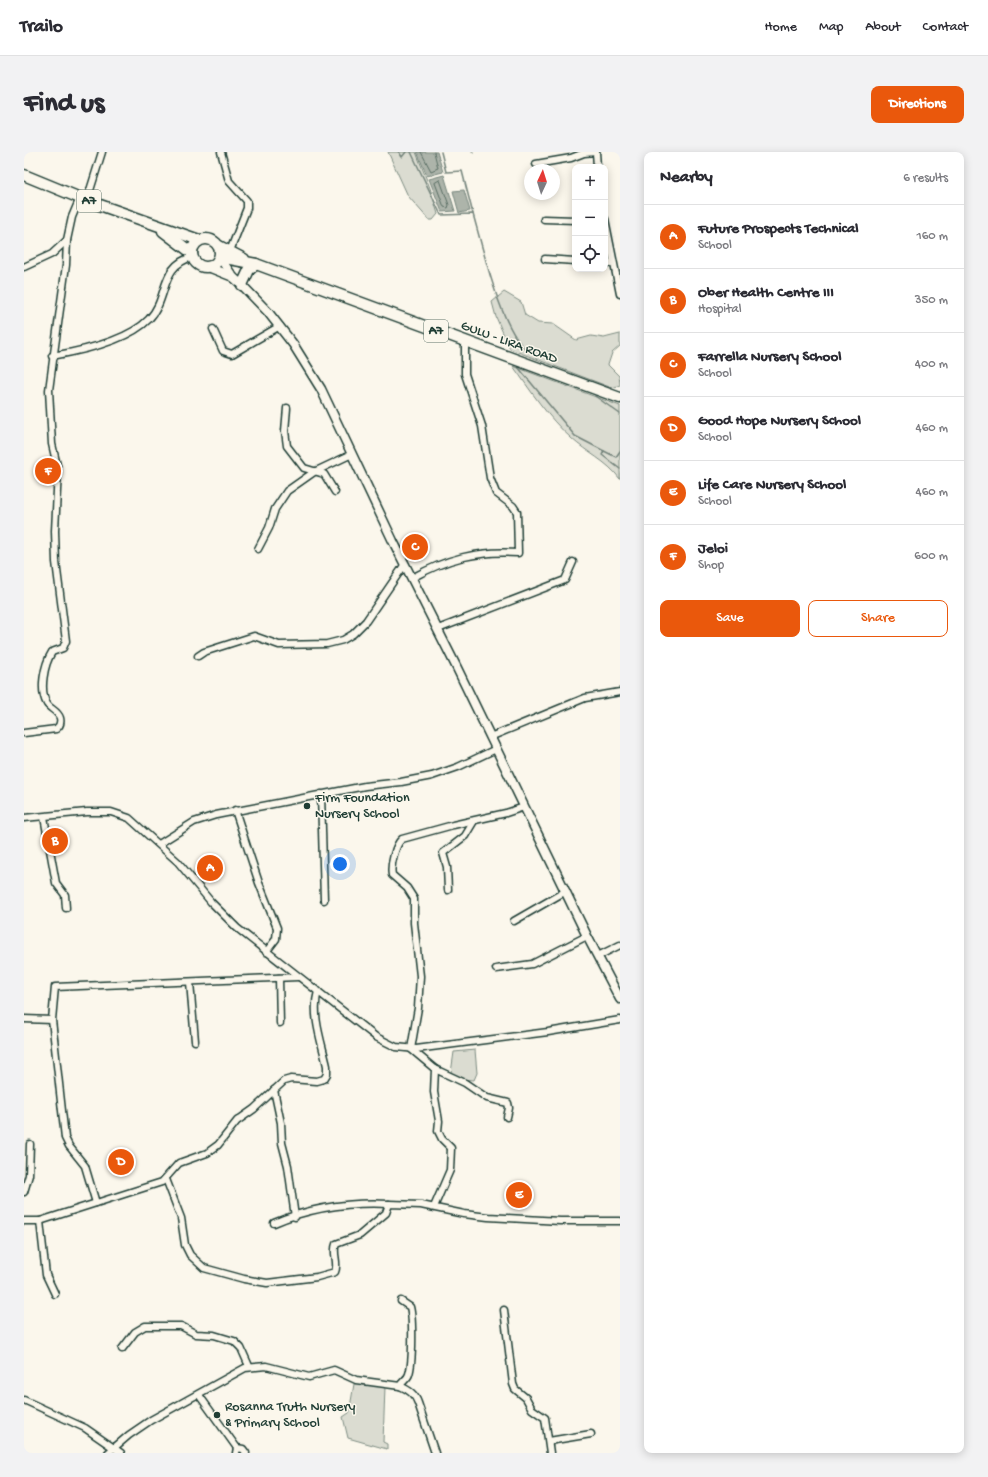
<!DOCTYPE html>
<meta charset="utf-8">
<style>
body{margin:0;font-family:"Gochi Hand",sans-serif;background:#f2f2f3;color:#2b2b33}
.controls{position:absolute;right:12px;top:12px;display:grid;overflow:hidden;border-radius:8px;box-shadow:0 2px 10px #0003}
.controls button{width:36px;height:36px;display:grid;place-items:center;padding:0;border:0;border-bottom:1px solid #e1e1e2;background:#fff;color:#2b2b33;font:20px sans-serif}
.compass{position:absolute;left:500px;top:12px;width:36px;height:36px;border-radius:50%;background:#fff;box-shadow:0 2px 10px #0003;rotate:4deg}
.you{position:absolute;left:316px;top:712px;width:14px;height:14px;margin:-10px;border:3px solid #fff;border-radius:50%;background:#1a73e8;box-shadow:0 0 0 6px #1a73e833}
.badge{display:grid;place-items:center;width:26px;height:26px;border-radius:50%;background:#ea580c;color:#fff;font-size:13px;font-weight:700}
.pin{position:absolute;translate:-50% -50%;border:2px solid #fff;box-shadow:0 1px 4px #0006}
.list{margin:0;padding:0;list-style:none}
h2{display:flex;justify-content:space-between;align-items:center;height:52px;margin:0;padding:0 16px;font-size:17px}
h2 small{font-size:13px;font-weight:400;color:#7c7c81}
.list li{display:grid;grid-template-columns:26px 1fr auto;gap:12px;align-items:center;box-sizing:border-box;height:64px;padding:0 16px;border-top:1px solid #e1e1e2}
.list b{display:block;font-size:15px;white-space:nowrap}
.list p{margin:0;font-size:13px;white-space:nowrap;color:#7c7c81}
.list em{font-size:13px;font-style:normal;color:#7c7c81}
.actions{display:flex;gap:8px;padding:12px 16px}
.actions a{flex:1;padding:9px 0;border:1px solid #ea580c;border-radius:8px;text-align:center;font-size:14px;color:#ea580c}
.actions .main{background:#ea580c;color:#fff}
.icon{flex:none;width:22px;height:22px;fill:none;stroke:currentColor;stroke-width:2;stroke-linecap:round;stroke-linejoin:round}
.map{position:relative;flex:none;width:596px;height:1301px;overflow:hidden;border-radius:8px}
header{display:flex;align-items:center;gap:24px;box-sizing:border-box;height:56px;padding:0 20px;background:#fff;border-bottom:1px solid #e1e1e2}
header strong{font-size:19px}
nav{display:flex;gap:22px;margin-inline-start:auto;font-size:14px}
.intro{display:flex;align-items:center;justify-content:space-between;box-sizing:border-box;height:96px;padding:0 24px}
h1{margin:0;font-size:28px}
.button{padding:10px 18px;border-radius:8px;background:#ea580c;color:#fff;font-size:14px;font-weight:700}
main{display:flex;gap:24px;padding:0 24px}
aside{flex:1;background:#fff;border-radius:8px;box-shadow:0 2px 10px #0003}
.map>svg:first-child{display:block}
</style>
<header>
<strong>Trailo</strong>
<nav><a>Home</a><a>Map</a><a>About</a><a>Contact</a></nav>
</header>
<div class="intro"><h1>Find us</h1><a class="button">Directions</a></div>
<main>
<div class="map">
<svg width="596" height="1301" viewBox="0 0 596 1301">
<rect width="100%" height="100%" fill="#fbf7ec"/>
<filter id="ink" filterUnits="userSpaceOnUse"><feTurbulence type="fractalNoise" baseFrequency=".025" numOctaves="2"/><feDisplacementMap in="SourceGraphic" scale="8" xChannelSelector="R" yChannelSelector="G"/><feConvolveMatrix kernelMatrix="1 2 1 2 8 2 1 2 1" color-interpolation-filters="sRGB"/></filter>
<g filter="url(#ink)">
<!-- green -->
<g fill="#dbdcd1" stroke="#7d8c82">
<polygon points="364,0 392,0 406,36 414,62 409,68 405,68 384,44"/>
<polygon points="480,140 497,150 501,163 514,171 529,172 552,188 567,184 580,186 596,182 596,194 588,201 584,213 595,224 596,233 588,236 486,197 472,165 468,150"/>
<path d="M 489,214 L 596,254 L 596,327 C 583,309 563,301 547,286 C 524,266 507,239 489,214 Z"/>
<polygon points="451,898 453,921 450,928 435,927 427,921 430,900"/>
<polygon points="348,1228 361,1235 359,1290 363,1292 363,1297 324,1286 319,1265 325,1261 330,1232"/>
</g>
<!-- water -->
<g fill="#adb4aa" stroke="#74847b">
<polygon points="393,0 413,0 419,20 403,24"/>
<polygon points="420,23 431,59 418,60 405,27"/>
<polygon points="440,38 446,59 435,61 429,39"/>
</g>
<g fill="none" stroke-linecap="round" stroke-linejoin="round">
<!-- shore -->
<g stroke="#586d63" stroke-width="1">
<polyline points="397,0 407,19 414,16 410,0"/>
<polygon points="416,28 425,53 424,56 420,55 411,31"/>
</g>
<!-- stream -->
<g stroke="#74847b" stroke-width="1.5">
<polyline points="375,0 378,5 382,0"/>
<path d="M 387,0 L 417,63 L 449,62 C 459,97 476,173 501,197"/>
<polyline points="417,0 422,20 438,19 449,62"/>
<polyline points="448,0 449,0"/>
<polyline points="494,215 551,284 580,299 578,303 596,317"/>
<polyline points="571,244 596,262"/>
<polyline points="580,299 592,305 596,299"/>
</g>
<defs>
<g id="minor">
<polyline points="197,0 205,29 223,49 223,56 206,99"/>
<polyline points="572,0 573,15"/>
<polyline points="512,12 547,6 560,1 572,0"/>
<polyline points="63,48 78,0"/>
<polyline points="520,67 551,68"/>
<polyline points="581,67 596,142"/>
<polyline points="521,107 551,109"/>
<polyline points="581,111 589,111"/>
<polyline points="0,115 28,102 43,88"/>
<polyline points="189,177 199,199 208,202 256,174"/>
<path d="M 28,204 C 57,199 104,189 125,167 C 145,147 135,113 169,105"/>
<polyline points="263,256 261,279 263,294 280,316 300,322 311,340"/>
<polyline points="234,397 245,376 251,357 263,339 290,320 328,302"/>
<path d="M 388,426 C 422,407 454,398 494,401 L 493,360 L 489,354 L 472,341 L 466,326 L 458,274 L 441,222 L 441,190"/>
<polyline points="414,477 541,428 549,410"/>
<polyline points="174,504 180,500 230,484 255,493 303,492 319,488 329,482 342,469 381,412"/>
<path d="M 0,581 L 32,577 C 36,574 37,570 36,566 C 34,559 26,557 23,552 C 15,538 20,513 28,500 L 39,496 L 42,489 L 32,410 L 31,379 L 34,318 L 28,292 L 25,238 L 42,113 L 43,88 L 48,65 L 56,46"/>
<polyline points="466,585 561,546 596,540"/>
<polyline points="297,642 300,748"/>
<polyline points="211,658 235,731 253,776 252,787 242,800"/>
<polyline points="20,665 32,731 41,743 42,756"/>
<polyline points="0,666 63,660 87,660 105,666 154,710 187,750 213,776 352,885 372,895 392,897 524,880 596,868"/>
<polyline points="135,692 170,670 192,663 341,634 377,630 408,624 434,615 472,597"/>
<polyline points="424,738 423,715 419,701 441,684 450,669"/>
<polyline points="490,769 542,739"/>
<polyline points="574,804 596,793"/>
<polyline points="472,817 508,812 563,784"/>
<polyline points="255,826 256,871"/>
<polyline points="166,830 171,889"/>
<polyline points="0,867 28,868"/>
<polyline points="411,917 441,931 463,946 484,951 485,956 483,965"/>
<polyline points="250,938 257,971 258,991 264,1014 271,1065"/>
<path d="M 142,1027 L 157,1066 L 161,1093 L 166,1103 L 180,1116 L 220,1127 L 243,1131 L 293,1125 L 311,1120 C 315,1111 308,1101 312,1092 L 336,1083 L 362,1061 L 365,1052 L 397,1053 L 440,1062 L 464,1065 L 536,1069 L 596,1069"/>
<polyline points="0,1040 5,1023 6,992"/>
<polyline points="72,1051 61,1014 45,994 41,986 28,868 31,835 274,825"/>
<path d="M 410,1055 L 426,1018 L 427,996 L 418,987 L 414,979 L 415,969 L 410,940 L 411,917 L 387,897 L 394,856 L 396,824 L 390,771 L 390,747 L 383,736 L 368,723 C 366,714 371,693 378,687 L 429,673 L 482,661 L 500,655"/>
<path d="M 0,1069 L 16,1069 L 138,1030 L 155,1011 L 183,1001 L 194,993 L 213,969 L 230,957 L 260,929 L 267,927 L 293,929 L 300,927 L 303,922 L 303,914 C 298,891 287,863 294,839"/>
<polyline points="16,1069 22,1123 31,1142"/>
<path d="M 250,1071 C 286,1056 326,1050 365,1052"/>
<polyline points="480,1158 489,1232 491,1237 502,1246 508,1257 521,1266 526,1301"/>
<polyline points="98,1197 111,1180 121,1174 157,1174 172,1182 190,1183 210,1189 217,1196 225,1214"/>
<path d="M 376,1234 C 378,1229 384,1227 385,1222 C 389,1210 389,1166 386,1155 L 377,1149"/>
<polyline points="175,1243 213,1296 212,1301"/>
<polyline points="0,1248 61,1276 97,1301"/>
<polyline points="525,1289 567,1282"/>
<polyline points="213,1296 219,1297 222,1301"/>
<path d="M 84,1301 L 105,1283 L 127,1268 L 221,1216 L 242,1214 L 285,1225 L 310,1218 L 332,1228 L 376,1234 C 385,1238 391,1242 394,1251 L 411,1301"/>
</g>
<g id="tertiary">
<polyline points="196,106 209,125"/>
<polyline points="184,115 209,125 218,133 244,160 269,192 297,237 369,389 432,514 563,784 596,847"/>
</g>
<g id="primary">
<polyline points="0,23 56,46 175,88"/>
<polyline points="139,79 168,101"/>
<circle cx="182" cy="101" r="14"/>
<polyline points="195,94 220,107"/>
<polyline points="196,105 232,112 596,246"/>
<polyline points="218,133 225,118 232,112"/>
</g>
</defs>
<!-- minor casing -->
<use href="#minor" stroke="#1f3d34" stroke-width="9"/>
<!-- tertiary casing -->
<use href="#tertiary" stroke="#1f3d34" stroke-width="11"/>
<!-- primary casing -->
<use href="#primary" stroke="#1f3d34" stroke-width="13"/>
<!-- minor -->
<use href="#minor" stroke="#fbf7ec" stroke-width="6"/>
<!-- tertiary -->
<use href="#tertiary" stroke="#fbf7ec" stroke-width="8"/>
<!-- primary -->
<use href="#primary" stroke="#fbf7ec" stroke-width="10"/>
</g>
</g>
<!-- markers -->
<g fill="#1f3d34" stroke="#fbf7ec" stroke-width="1.5">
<circle cx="283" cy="654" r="4"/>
<circle cx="193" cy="1263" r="4"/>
</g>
<g text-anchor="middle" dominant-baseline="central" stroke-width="3" stroke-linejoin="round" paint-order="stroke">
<!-- shield labels -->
<g fill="#fbf7ec" stroke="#61756b" stroke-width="1">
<rect x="53" y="38" width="24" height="22" rx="3"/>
<rect x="400" y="168" width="24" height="22" rx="3"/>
</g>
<g font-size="13" font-weight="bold" fill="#1f3d34">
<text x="65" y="49">A7</text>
<text x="412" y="179">A7</text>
</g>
<!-- street labels -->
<g font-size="14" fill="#1f3d34" stroke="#fbf7ec">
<text transform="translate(485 191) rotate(20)">GULU - LIRA ROAD</text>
</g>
<!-- poi labels -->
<g font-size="14" fill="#1f3d34" stroke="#fbf7ec" text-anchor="start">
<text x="291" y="646">Firm Foundation<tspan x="291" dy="16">Nursery School</tspan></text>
<text x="201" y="1255">Rosanna Truth Nursery<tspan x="201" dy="16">&amp; Primary School</tspan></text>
</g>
</g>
</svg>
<div class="controls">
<button>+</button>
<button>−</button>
<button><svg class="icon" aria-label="locate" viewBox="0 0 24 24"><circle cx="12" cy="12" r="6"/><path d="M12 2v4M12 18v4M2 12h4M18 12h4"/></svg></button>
</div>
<svg class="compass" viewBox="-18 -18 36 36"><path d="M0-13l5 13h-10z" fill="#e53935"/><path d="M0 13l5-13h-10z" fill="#7c7c81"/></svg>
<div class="you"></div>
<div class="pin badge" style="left:186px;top:716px">A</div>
<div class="pin badge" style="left:31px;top:689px">B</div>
<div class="pin badge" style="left:391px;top:395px">C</div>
<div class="pin badge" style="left:97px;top:1010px">D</div>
<div class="pin badge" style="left:495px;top:1043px">E</div>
<div class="pin badge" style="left:24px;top:319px">F</div>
</div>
<aside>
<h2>Nearby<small>6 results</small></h2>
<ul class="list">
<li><span class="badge">A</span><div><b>Future Prospects Technical</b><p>School</p></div><em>160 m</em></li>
<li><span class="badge">B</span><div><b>Ober Health Centre III</b><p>Hospital</p></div><em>350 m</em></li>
<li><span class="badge">C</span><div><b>Farrella Nursery School</b><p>School</p></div><em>400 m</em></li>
<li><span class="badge">D</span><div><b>Good Hope Nursery School</b><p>School</p></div><em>460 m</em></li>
<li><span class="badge">E</span><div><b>Life Care Nursery School</b><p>School</p></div><em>460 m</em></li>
<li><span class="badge">F</span><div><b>Jeloi</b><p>Shop</p></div><em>600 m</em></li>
</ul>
<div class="actions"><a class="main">Save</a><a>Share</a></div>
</aside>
</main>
